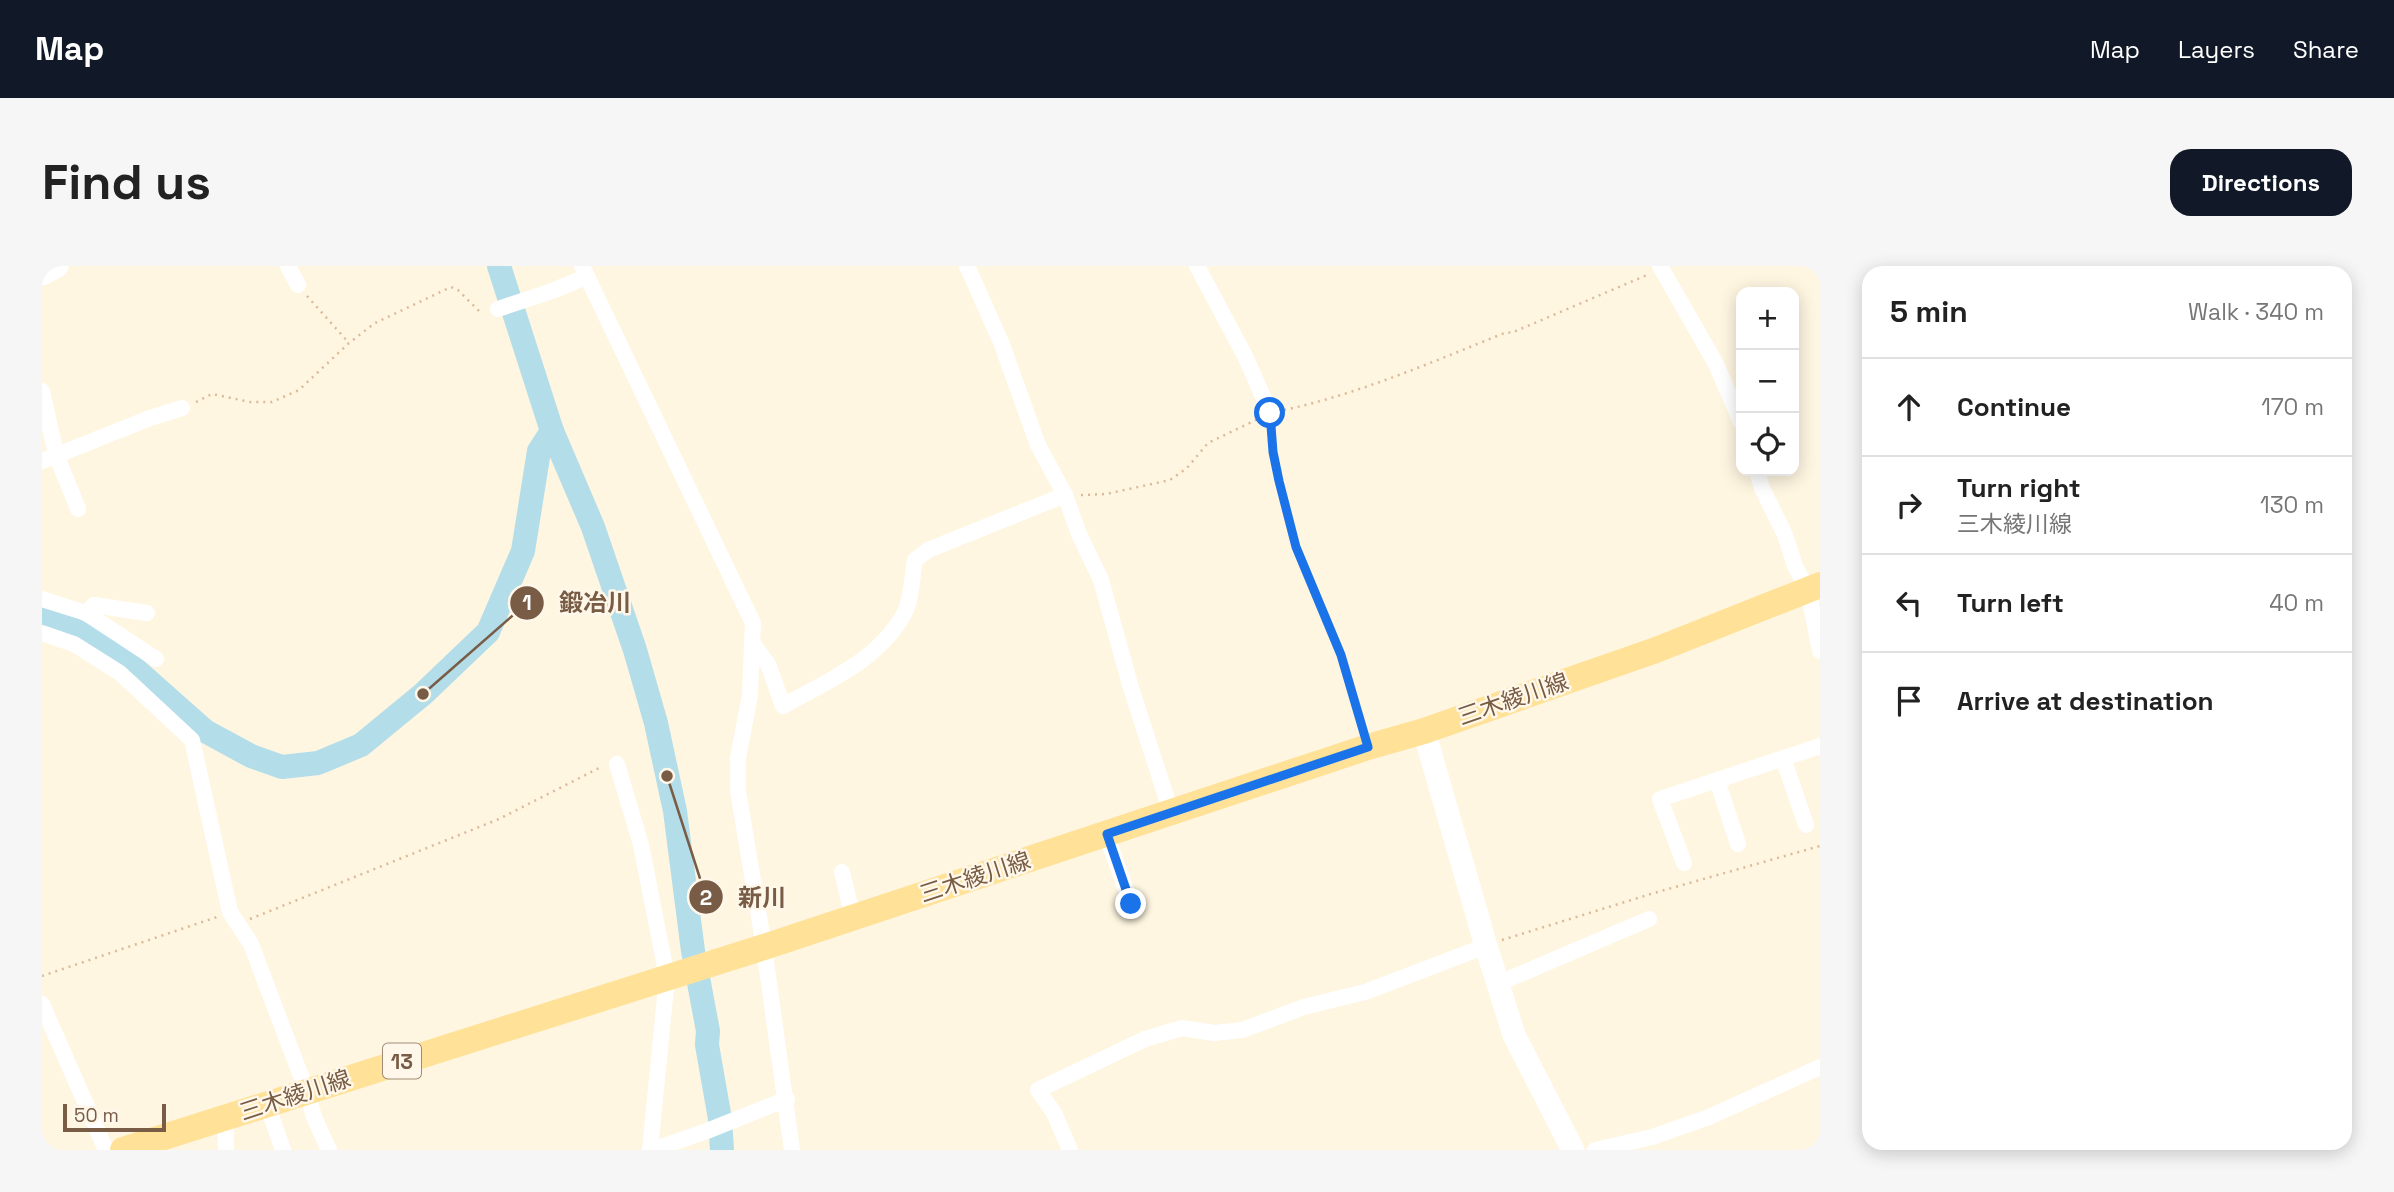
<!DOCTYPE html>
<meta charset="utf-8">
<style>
body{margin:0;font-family:"Space Grotesk","Noto Sans JP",sans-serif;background:#f6f6f6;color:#222}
.controls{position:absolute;right:21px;top:21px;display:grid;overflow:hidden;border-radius:14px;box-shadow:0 4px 18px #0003}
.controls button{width:63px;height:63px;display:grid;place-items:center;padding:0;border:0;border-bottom:2px solid #e0e0e0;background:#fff;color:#222;font:35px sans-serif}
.scale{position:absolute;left:21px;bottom:18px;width:103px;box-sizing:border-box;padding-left:7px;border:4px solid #785c45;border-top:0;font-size:19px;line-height:24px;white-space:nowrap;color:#785c45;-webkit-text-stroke:5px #fff8ea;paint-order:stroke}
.stop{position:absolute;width:21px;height:21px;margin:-16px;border:5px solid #1a73e8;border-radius:50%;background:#fff}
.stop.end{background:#1a73e8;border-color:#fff;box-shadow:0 2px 7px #0008}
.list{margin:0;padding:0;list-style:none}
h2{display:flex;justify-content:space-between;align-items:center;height:91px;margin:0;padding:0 28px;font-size:30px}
h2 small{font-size:23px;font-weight:400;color:#767676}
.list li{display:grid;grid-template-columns:46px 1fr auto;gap:21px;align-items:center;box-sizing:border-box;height:98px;padding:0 28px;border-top:2px solid #e0e0e0}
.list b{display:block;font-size:26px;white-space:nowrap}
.list p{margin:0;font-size:23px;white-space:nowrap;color:#767676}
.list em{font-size:23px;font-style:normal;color:#767676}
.icon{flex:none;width:38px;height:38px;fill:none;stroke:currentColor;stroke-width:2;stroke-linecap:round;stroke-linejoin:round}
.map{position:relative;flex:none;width:1778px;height:884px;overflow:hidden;border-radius:21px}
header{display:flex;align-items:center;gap:42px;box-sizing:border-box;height:98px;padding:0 35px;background:#111827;color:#fff}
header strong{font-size:33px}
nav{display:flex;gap:38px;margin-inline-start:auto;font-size:24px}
.intro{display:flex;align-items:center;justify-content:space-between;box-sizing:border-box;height:168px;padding:0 42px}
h1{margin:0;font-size:49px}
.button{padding:18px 32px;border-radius:21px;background:#111827;color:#fff;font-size:24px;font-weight:700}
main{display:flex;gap:42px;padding:0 42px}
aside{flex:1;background:#fff;border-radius:21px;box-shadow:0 4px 18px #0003}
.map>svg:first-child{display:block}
</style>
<header>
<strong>Map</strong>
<nav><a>Map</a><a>Layers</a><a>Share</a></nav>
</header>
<div class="intro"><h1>Find us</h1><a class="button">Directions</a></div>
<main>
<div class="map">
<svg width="1778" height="884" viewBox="0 0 1778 884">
<rect width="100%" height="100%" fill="#fef6e1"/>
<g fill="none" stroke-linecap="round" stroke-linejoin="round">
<!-- river -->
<g stroke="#b4ddea" stroke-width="24">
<polyline points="457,0 510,165 551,261 593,384 614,457 633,545 651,685 666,765 665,779 678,853 680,884"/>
<polyline points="0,352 10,354 66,379 163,465 209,490 240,501 276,497 319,479 381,428 446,366 481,285 497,185 510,165"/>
</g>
<!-- path -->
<g stroke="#dcb999" stroke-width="2.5" stroke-dasharray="2 5" stroke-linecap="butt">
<polyline points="265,30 307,77"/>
<polyline points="154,136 170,128 208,136 230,136 257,124 307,77 333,57 409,21 416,24 437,45 442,45"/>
<path d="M 1242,144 C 1320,127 1390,96 1465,66 L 1469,67 L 1605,9"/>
<polyline points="1228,161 1237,215 1254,281 1299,389 1320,461"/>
<polyline points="1039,229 1064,228 1128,214 1145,202 1166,177 1216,153"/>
<polyline points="208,653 457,553 561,500"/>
<polyline points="1460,674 1612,627 1778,580"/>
<polyline points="0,710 175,651"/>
</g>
<!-- street -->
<g stroke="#fff" stroke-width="16">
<polyline points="246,0 256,19"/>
<polyline points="540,0 711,357 708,429 696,492 696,525 722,681 750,884"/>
<polyline points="925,0 959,76 996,179 1023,229 1037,268 1059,314 1089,422 1129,546"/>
<polyline points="1155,0 1204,92 1228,147"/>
<polyline points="1618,0 1674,98 1699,156"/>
<polyline points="456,43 510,25 544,11"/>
<polyline points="0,125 14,188 36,243"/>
<polyline points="0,195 108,152 140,142"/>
<polyline points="1715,205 1720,222 1743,269 1753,300 1766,324 1778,385"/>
<polyline points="0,333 44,347 114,393"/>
<polyline points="44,347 52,339 105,347"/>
<polyline points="0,367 32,378 78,407 150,474 188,646 209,678 265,826 272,851 287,884"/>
<path d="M 711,378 L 726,398 L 741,440 C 784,416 837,394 862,348 C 870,333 870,310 873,294 L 886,284 L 1023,229"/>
<polyline points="1741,492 1764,559"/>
<polyline points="575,498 599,579 625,711 608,884"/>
<polyline points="1675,514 1696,578"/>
<polyline points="1064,568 1089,638"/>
<polyline points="1642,597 1618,533 1778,480"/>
<polyline points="800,606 811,652"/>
<polyline points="1455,718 1607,653"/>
<polyline points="0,738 64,884"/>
<polyline points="225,838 241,884"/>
<polyline points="183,852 184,884"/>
<polyline points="610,884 665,865 745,833"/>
<polyline points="1028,884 1012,847 996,824 1103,773 1140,762 1172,767 1200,764 1262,741 1323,726 1444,680"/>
<polyline points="1553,884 1610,871 1667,851 1778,801"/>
</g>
<!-- secondary -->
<g stroke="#fff" stroke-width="23">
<polyline points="0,8 15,0"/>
<polyline points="1382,465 1444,680 1472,769 1531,884"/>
</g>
<!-- primary -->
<polyline stroke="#ffe298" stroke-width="26" points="81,884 722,681 1326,481 1382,465 1614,384 1778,319"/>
</g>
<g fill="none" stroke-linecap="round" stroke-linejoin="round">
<!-- route -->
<polyline stroke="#1a73e8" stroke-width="9" points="1089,638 1065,568 1326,481 1299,389 1254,281 1237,215 1231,186 1228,147"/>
</g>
<g text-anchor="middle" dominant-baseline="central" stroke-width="5" stroke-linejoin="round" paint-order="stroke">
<!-- shield labels -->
<rect fill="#fff8ea" stroke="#a08b76" stroke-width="2" x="341" y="777.5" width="38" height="35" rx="5"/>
<g font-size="21" font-weight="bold" fill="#785c45">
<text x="360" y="795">13</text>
</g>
<!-- street labels -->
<g font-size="23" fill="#785c45" stroke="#fff8ea">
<text transform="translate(1471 433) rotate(-19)">三木綾川線</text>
<text transform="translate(933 611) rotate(-18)">三木綾川線</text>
<text transform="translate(253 829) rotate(-18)">三木綾川線</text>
</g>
</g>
<!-- callouts -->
<path fill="none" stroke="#785c45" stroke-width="2.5" d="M381 428L485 337M625 510L664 631"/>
<g fill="#785c45" stroke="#fff8ea" stroke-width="2.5">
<circle cx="381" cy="428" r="7"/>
<circle cx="625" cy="510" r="7"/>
<circle cx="485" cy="337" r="18"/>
<circle cx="664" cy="631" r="18"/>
</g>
<g font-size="21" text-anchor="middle" font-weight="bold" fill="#fff">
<text x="485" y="344">1</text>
<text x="664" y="639">2</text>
</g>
<g font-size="24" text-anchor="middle" font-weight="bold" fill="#785c45" stroke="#fff8ea" stroke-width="5" stroke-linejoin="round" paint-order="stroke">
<text x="553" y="345">鍛冶川</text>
<text x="720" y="640">新川</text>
</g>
</svg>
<div class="controls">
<button>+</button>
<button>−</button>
<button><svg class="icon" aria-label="locate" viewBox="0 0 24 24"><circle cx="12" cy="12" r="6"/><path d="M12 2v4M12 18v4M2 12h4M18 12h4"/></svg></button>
</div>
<div class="scale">50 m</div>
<div class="stop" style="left:1228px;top:147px"></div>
<div class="stop end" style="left:1089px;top:638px"></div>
</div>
<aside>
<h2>5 min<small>Walk · 340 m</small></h2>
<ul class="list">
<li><svg class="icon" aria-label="ahead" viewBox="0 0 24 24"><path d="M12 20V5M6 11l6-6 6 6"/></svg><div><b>Continue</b></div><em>170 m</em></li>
<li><svg class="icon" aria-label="right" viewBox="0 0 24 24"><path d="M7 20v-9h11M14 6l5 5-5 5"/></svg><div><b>Turn right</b><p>三木綾川線</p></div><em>130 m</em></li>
<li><svg class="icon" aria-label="left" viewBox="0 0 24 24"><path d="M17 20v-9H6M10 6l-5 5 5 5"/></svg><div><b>Turn left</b></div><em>40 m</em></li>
<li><svg class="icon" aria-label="arrive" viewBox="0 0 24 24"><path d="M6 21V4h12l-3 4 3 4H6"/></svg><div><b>Arrive at destination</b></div></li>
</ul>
</aside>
</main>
